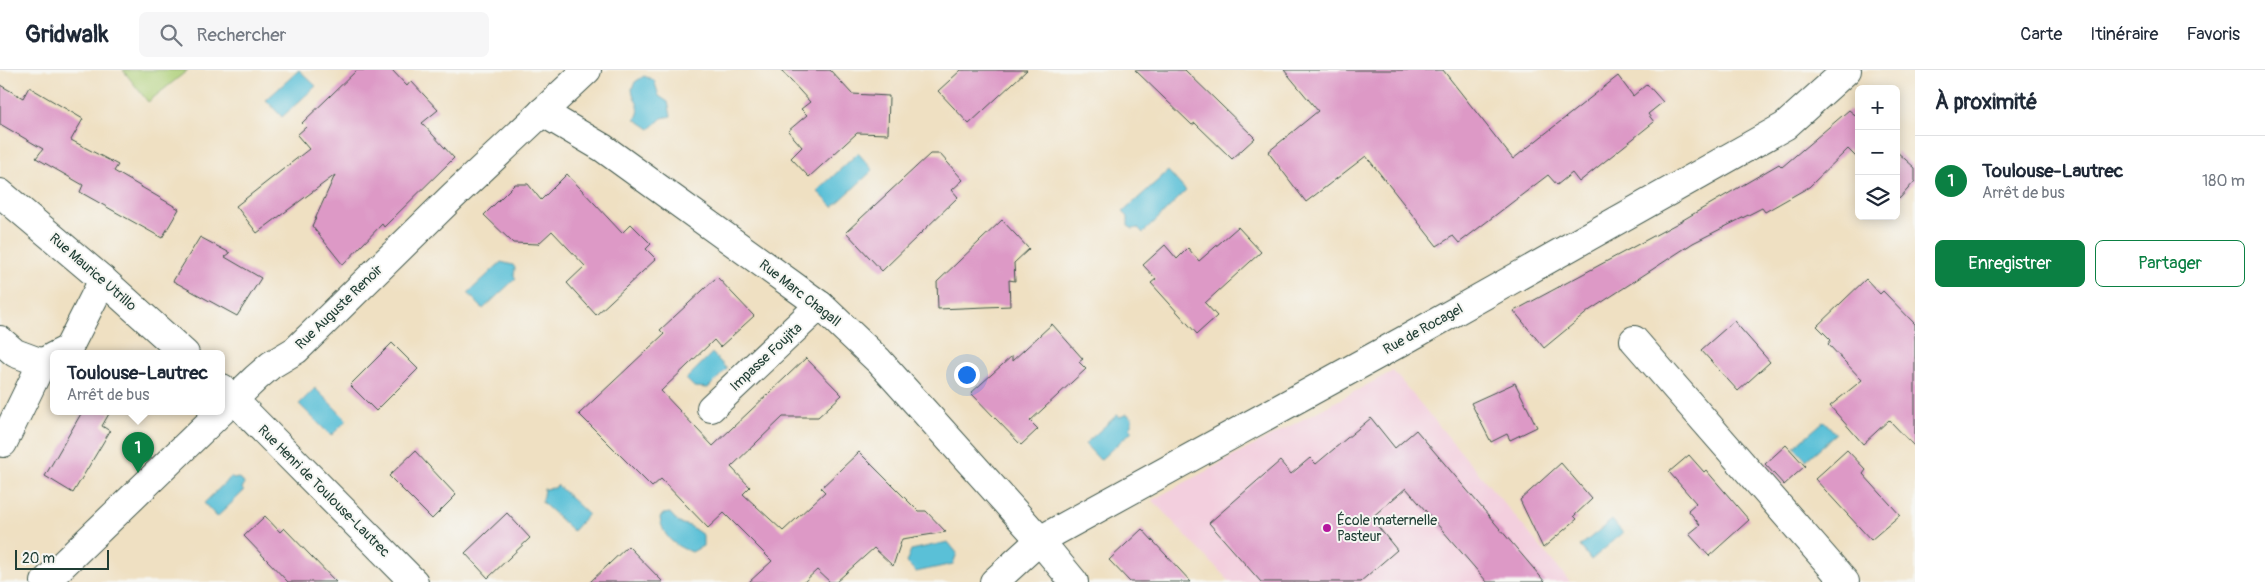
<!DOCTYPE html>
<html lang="fr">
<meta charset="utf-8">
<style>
body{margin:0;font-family:Pangolin,sans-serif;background:#f6f6f7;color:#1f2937}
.controls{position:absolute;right:15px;top:15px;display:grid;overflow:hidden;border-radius:8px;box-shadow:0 2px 12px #0003}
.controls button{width:45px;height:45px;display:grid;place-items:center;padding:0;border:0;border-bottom:1px solid #e0e1e3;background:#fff;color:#1f2937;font:25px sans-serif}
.scale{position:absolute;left:15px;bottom:12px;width:94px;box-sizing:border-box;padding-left:5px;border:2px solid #1f3d34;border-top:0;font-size:14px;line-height:18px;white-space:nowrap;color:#1f3d34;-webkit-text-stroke:4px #f6f6f2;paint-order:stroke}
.you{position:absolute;left:966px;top:304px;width:18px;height:18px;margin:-12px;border:4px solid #fff;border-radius:50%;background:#1a73e8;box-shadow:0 0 0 8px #1a73e833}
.badge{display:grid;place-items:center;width:32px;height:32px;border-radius:50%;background:#0b8043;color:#fff;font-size:16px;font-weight:700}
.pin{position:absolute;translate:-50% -41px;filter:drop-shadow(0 1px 2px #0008)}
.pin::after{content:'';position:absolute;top:26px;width:18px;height:15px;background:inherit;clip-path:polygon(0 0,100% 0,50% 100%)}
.popup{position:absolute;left:50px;top:280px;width:175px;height:65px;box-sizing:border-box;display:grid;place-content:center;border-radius:8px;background:#fff;filter:drop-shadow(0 1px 4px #0005);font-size:16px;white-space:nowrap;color:#747a83}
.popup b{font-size:19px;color:#1f2937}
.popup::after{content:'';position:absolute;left:50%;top:100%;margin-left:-10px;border:10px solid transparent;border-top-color:#fff}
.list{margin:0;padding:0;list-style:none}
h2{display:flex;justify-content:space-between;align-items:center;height:65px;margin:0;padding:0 20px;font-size:21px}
h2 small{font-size:16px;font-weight:400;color:#747a83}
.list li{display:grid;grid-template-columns:32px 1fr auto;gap:15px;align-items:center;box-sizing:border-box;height:90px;padding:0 20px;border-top:1px solid #e0e1e3}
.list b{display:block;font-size:19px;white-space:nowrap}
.list p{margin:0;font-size:16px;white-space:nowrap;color:#747a83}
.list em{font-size:16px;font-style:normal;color:#747a83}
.actions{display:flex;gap:10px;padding:15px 20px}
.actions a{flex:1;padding:11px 0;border:1px solid #0b8043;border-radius:8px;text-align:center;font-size:18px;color:#0b8043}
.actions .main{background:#0b8043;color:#fff}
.icon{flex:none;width:28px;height:28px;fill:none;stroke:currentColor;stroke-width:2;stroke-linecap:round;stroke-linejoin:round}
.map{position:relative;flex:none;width:1915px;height:512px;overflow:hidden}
header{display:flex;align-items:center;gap:30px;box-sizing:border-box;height:70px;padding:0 25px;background:#fff;border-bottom:1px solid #e0e1e3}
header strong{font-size:24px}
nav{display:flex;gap:28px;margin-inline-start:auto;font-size:18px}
.search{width:350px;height:45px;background:#f6f6f7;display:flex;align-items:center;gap:12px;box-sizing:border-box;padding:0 18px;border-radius:8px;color:#747a83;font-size:19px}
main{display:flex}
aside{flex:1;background:#fff}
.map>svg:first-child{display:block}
</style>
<header>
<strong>Gridwalk</strong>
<div class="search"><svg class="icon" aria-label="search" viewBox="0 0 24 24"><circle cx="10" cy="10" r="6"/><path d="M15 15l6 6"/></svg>Rechercher</div>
<nav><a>Carte</a><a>Itinéraire</a><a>Favoris</a></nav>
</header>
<main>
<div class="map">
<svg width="1915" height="512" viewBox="0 0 1915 512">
<rect width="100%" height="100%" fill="#f6f6f2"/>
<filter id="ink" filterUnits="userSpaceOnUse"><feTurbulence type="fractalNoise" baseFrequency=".02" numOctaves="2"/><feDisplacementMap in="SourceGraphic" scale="10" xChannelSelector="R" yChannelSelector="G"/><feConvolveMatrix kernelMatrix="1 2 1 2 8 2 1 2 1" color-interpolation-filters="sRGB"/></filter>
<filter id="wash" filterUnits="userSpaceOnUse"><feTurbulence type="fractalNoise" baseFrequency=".0096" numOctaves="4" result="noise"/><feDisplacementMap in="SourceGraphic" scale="20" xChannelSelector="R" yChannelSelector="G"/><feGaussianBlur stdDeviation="1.12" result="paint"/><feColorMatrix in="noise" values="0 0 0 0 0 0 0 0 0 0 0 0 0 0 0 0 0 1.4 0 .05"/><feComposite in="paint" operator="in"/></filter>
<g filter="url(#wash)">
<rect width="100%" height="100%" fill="#efe0c2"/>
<!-- built -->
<polygon fill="#f3cfde" points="1393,301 1570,512 1230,512 1152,430"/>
<!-- pitch -->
<polygon fill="#adcf77" stroke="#668656" points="123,0 188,0 148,32"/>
<!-- water -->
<g fill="#5ac0d7" stroke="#3c7e86">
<polygon points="299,0 316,16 282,47 266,30"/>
<path d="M 644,6 L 654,10 L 659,26 L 668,32 L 671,46 L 662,48 L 650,59 L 635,49 C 644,38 633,30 632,19 L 635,12 Z"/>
<polygon points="858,83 873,100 833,137 817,121"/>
<polygon points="1168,101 1186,121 1143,163 1138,158 1133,159 1128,156 1128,147 1123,142"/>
<polygon points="501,192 513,195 515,198 514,206 516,208 483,239 468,223"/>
<polygon points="712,283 727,299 708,318 694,317 686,309"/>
<polygon points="315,318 347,350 331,366 299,334"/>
<polygon points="1127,344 1132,348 1132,355 1130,357 1132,361 1100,390 1085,374 1117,345 1120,347"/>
<polygon points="1824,351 1836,364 1806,390 1794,377"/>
<polygon points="231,407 233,409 238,408 242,410 244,414 242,419 244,421 217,447 204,433"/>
<polygon points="557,415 588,444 573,461 542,432 544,419 555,418"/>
<path d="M 670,443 L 679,453 L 690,456 L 703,465 L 703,476 L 692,482 C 674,476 663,467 660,448 L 663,444 Z"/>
<polygon points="1612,450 1623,463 1591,490 1580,476"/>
<polygon points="948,472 957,483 953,494 916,502 906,492 911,480"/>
</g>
<g id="blocks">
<!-- building -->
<g fill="#dd99c6">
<polygon points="357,0 392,0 407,16 411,11 438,40 422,53 454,88 384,157 382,154 343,195 312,156 335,105 257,163 236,136 309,79 297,65 306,57 302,53"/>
<polygon points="781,0 830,0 852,24 889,26 888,64 857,63 809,107 791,88 802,77 788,61 807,45 801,39 810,32"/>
<polygon points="961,0 1027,0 969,54 938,21"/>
<polygon points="1135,0 1185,0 1255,68 1232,89 1195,53 1192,55"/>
<polygon points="1284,0 1443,0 1513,89 1618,6 1633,26 1647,14 1663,32 1648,44 1654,52 1579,112 1572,103 1557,115 1548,105 1459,173 1453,166 1437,176 1366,86 1306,132 1268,82 1318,41"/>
<polygon points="0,15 23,28 29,17 83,49 71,70 118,95 114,101 179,139 162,168 80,122 83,115 36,88 43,79 0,54"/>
<polygon points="1849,40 1859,48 1859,90 1848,79 1809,117 1765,142 1762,138 1693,173 1590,240 1544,278 1514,241 1676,154 1779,94 1782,97"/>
<polygon points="1896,81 1915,98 1915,111 1900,128 1896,124"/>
<polygon points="930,84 940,84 963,110 952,120 958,127 882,201 846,162"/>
<polygon points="567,104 622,163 631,154 651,174 646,179 656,189 596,245 567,213 585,196 552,161 538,174 513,173 484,145 515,114 528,114 541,130"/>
<polygon points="1002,150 1029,179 1014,193 1015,211 1009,210 1010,236 938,239 937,212"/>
<polygon points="1238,157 1261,182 1205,233 1217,246 1197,264 1151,213 1156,209 1143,195 1165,175 1177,189 1188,178 1199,191"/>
<polygon points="200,167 230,183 225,187 261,208 237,246 173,211"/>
<polygon points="717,207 754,246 720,277 714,270 661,321 713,376 806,288 842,325 818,347 783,347 731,397 750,417 743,424 783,461 825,422 821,418 859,382 918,441 926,441 946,462 902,469 893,496 874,478 836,512 830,512 817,500 804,512 749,512 772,491 724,443 708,458 661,409 652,417 579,344 664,264 660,260"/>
<polygon points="1866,209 1880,224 1883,221 1915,254 1915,377 1889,350 1863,374 1830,336 1862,310 1828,274 1831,270 1817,256"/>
<polygon points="1734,251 1770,292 1738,321 1701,280"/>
<polygon points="1052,254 1083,289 1079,292 1086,299 1030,351 1038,359 1021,375 971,323 1012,286 1012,291"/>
<polygon points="392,273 418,299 376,341 350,315"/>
<polygon points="1515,313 1537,357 1510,370 1507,364 1491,372 1471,333"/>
<polygon points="82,342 110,342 102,356 110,361 73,423 45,406"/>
<polygon points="1371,348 1395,378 1416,360 1545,512 1487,512 1406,418 1371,448 1397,480 1360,512 1261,512 1209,453 1280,391 1291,404 1310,388 1316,394"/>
<polygon points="1786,375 1805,396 1784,415 1765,394"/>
<polygon points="1847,380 1866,400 1863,404 1900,445 1871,470 1815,409"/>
<polygon points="415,381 456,425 432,449 389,406"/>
<polygon points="1689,385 1704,402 1706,400 1749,450 1709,486 1689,464 1700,455 1688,440 1696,433 1669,402"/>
<polygon points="1561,393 1592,429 1574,446 1577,449 1543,478 1520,430"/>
<polygon points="507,443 530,468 488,508 465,483"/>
<polygon points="265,446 280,462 284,458 336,512 288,512 244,466"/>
<polygon points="1142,459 1191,512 1130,512 1109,490"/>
<polygon points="628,476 663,512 590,512"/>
</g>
</g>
</g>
<g filter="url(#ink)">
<use href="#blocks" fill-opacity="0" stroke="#3e5549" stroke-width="1"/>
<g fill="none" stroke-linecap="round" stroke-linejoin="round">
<defs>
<g id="minor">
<polyline points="542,42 603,78 820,235 879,291 1031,460 1074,512"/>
<polyline points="0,123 103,210 185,284"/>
<polyline points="0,270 15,283 42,293"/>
<polyline points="1634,270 1845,512"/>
<polyline points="58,284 68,279 103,210"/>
<polyline points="222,318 414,512"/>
<polyline points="711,338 820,235"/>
<polyline points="3,373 42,293 54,286"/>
<polyline points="45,512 256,308 271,295 296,280 452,127 587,0"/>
<polyline points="994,512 1040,470 1410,267 1785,56 1847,0"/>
</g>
</defs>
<!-- minor casing -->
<use href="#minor" stroke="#3e5549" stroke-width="30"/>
<!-- minor -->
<use href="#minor" stroke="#fff" stroke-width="28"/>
</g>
</g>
<!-- markers -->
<circle fill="#b5179e" stroke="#f6f6f2" stroke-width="2" cx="1327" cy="458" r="5"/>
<g text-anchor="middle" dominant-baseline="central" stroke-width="4" stroke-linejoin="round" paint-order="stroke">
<!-- street labels -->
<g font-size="14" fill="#1f3d34" stroke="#f6f6f2">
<text transform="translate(93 202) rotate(41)">Rue Maurice Utrillo</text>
<text transform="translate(800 223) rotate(38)">Rue Marc Chagall</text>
<text transform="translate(339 237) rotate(-44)">Rue Auguste Renoir</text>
<text transform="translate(1423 259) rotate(-29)">Rue de Rocagel</text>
<text transform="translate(766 287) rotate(-43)">Impasse Foujita</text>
<text transform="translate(324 421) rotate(45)">Rue Henri de Toulouse-Lautrec</text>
</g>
<!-- poi labels -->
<g font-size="14" fill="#1f3d34" stroke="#f6f6f2" text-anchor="start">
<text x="1337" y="450">École maternelle<tspan x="1337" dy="16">Pasteur</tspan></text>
</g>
</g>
</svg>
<div class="controls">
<button>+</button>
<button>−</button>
<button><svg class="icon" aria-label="layers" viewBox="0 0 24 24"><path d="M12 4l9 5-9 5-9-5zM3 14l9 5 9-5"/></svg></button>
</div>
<div class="scale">20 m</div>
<div class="you"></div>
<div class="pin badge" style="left:138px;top:403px">1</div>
<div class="popup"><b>Toulouse-Lautrec</b>Arrêt de bus</div>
</div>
<aside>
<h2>À proximité<small></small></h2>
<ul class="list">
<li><span class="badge">1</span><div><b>Toulouse-Lautrec</b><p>Arrêt de bus</p></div><em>180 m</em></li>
</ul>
<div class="actions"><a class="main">Enregistrer</a><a>Partager</a></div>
</aside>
</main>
